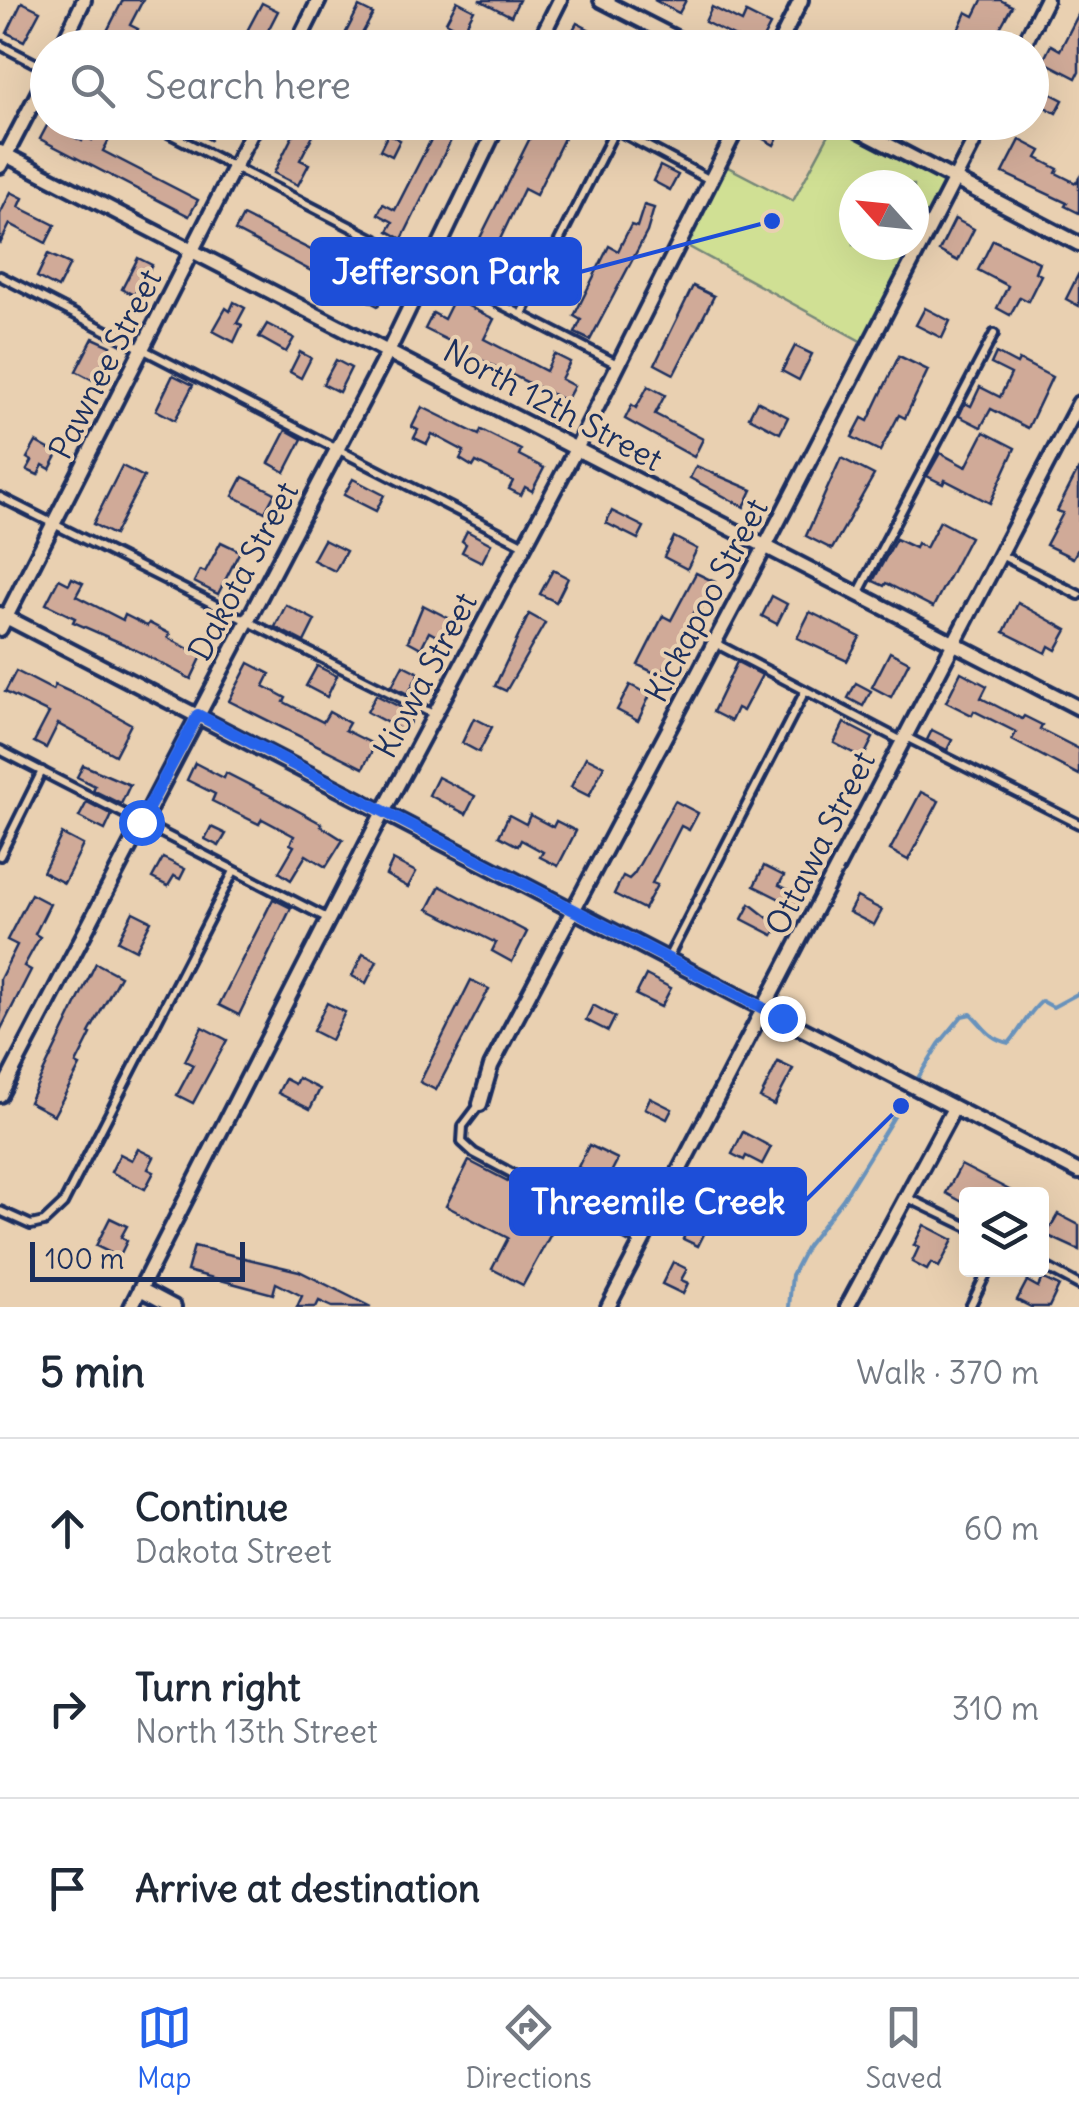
<!DOCTYPE html>
<meta charset="utf-8">
<style>
body{margin:0;font-family:Delius,sans-serif;background:#f2f2f3;color:#1f2937}
.controls{position:absolute;right:30px;bottom:30px;display:grid;overflow:hidden;border-radius:10px;box-shadow:0 10px 40px #0002}
.controls button{width:90px;height:90px;display:grid;place-items:center;padding:0;border:0;border-bottom:2px solid #e0e1e3;background:#fff;color:#1f2937;font:50px sans-serif}
.compass{position:absolute;left:839px;top:170px;width:90px;height:90px;border-radius:50%;background:#fff;box-shadow:0 10px 40px #0002;rotate:297deg}
.scale{position:absolute;left:30px;bottom:25px;width:215px;box-sizing:border-box;padding-left:10px;border:5px solid #1b2f5e;border-top:0;font-size:28px;line-height:35px;white-space:nowrap;color:#1b2f5e;-webkit-text-stroke:8px #e9d0b1;paint-order:stroke}
.stop{position:absolute;width:30px;height:30px;margin:-22px;border:8px solid #2563eb;border-radius:50%;background:#fff}
.stop.end{background:#2563eb;border-color:#fff;box-shadow:0 2px 10px #0008}
.list{margin:0;padding:0;list-style:none}
h2{display:flex;justify-content:space-between;align-items:center;height:130px;margin:0;padding:0 40px;font-size:42px}
h2 small{font-size:32px;font-weight:400;color:#747a83}
.list li{display:grid;grid-template-columns:65px 1fr auto;gap:30px;align-items:center;box-sizing:border-box;height:180px;padding:0 40px;border-top:2px solid #e0e1e3}
.list b{display:block;font-size:38px;white-space:nowrap}
.list p{margin:0;font-size:32px;white-space:nowrap;color:#747a83}
.list em{font-size:32px;font-style:normal;color:#747a83}
.icon{flex:none;width:55px;height:55px;fill:none;stroke:currentColor;stroke-width:2;stroke-linecap:round;stroke-linejoin:round}
.map{position:relative;flex:none;width:1079px;height:1307px;overflow:hidden}
.search{position:absolute;background:#fff;box-shadow:0 10px 40px #0002;left:30px;right:30px;top:30px;height:110px;display:flex;align-items:center;gap:25px;box-sizing:border-box;padding:0 35px;border-radius:55px;color:#747a83;font-size:38px}
.sheet{height:670px;background:#fff}
nav{display:flex;justify-content:space-around;align-items:center;box-sizing:border-box;height:140px;border-top:2px solid #e0e1e3;background:#fff;font-size:28px;color:#747a83}
nav a{display:grid;justify-items:center;gap:5px}
nav .on{color:#2563eb}
.map>svg:first-child{display:block}
</style>
<div class="map">
<svg width="1079" height="1307" viewBox="0 0 1079 1307">
<rect width="100%" height="100%" fill="#e9d0b1"/>
<filter id="ink" filterUnits="userSpaceOnUse"><feTurbulence type="fractalNoise" baseFrequency=".01" numOctaves="2"/><feDisplacementMap in="SourceGraphic" scale="20" xChannelSelector="R" yChannelSelector="G"/><feConvolveMatrix kernelMatrix="1 2 1 2 8 2 1 2 1" color-interpolation-filters="sRGB"/></filter>
<g filter="url(#ink)">
<!-- green -->
<path fill="#d0e094" stroke="#768879" stroke-width="2.5" fill-rule="evenodd" d="M 835,123 L 844,123 L 955,179 L 868,345 L 680,242 L 720,163 L 793,201 ZM 854,185 L 914,185 L 914,245 L 854,245 Z"/>
<g fill="none" stroke-linecap="round" stroke-linejoin="round">
<!-- stream -->
<path stroke="#6792bc" stroke-width="4" d="M 789,1307 L 792,1275 L 807,1246 L 843,1199 L 939,1044 L 962,1016 L 971,1014 C 984,1027 989,1039 1009,1043 C 1022,1029 1027,1014 1042,1001 L 1053,1007 L 1079,993"/>
</g>
<!-- building -->
<g fill="#d0aa98" stroke="#1b2f5e" stroke-width="2.5">
<polygon points="123,0 143,0 130,25 138,29 128,48 104,37"/>
<polygon points="479,0 519,0 511,16"/>
<polygon points="654,0 686,0 679,13"/>
<polygon points="982,0 1000,0 1012,6 989,48 950,48 966,12 974,16"/>
<polygon points="457,1 474,10 463,31 446,22"/>
<polygon points="22,2 40,11 24,41 7,33"/>
<polygon points="262,3 278,11 259,48 238,48"/>
<polygon points="359,7 373,14 354,48 338,48"/>
<polygon points="712,7 742,22 746,13 770,25 758,48 705,22"/>
<polygon points="1079,13 1079,72 1076,78 1043,61 1051,45 1060,50"/>
<polygon points="577,23 625,48 589,48 569,37"/>
<polygon points="1032,84 1063,100 1056,113 1032,100"/>
<polygon points="49,122 62,122 59,129 82,141 84,136 92,140 98,129 111,136 103,151 198,200 189,216 40,139"/>
<polygon points="176,122 219,122 210,140"/>
<polygon points="538,122 572,122 536,195 524,189 480,281 463,272"/>
<polygon points="767,122 782,129 774,145 760,137"/>
<polygon points="439,124 455,132 402,239 388,231 393,222 378,214 383,204 395,210"/>
<polygon points="298,125 314,133 300,160 309,164 298,185 274,173"/>
<polygon points="388,134 400,140 392,156 380,150"/>
<polygon points="1020,140 1041,151 1037,158 1058,169 1056,173 1076,183 1079,178 1079,213 1065,206 1067,203 1003,173"/>
<polygon points="660,166 678,175 670,190 653,181"/>
<polygon points="11,192 23,198 19,207 55,225 46,243 10,224 0,244 0,214"/>
<polygon points="644,205 654,208 647,232 590,340 575,333 581,320 574,316 609,246 618,251 631,225 637,227"/>
<polygon points="243,216 387,288 378,306 235,231"/>
<polygon points="955,219 974,229 958,261 939,251"/>
<polygon points="993,240 1039,262 1035,272 1041,275 1028,301 1020,297 1010,315 997,308 1008,286 978,270"/>
<polygon points="48,254 70,264 58,288 37,277"/>
<polygon points="138,258 152,265 147,274 153,277 145,294 137,290 134,295 122,289"/>
<polygon points="1079,273 1079,306 1066,299"/>
<polygon points="693,286 714,296 674,374 655,364"/>
<polygon points="454,299 494,319 484,339 546,371 554,354 570,362 561,379 574,386 566,401 454,347 455,344 425,329 433,313 444,319"/>
<polygon points="234,302 245,308 237,323 242,325 234,342 213,331 226,308 230,311"/>
<polygon points="925,308 950,321 942,338 916,325"/>
<polygon points="267,324 294,338 286,352 259,337"/>
<polygon points="93,338 111,346 93,380 76,371"/>
<polygon points="795,346 812,354 799,380 782,371"/>
<polygon points="300,352 311,358 301,378 290,372"/>
<polygon points="996,353 1017,364 1019,360 1052,377 1028,428 991,409 981,427 959,416 965,403 971,406 980,387 1000,397 1011,374 991,364"/>
<polygon points="899,356 928,370 905,418 899,415 880,451 852,437 862,418 868,421"/>
<polygon points="336,360 351,368 339,392 323,384"/>
<polygon points="173,375 193,385 175,420 156,410"/>
<polygon points="648,386 665,395 655,414 703,439 694,457 625,419 632,405 636,408"/>
<polygon points="757,401 788,417 780,433 749,417"/>
<polygon points="422,407 479,435 481,430 521,450 519,455 544,468 532,491 525,487 521,495 509,489 513,481 476,462 473,467 460,459 464,451 432,434 427,444 414,438 418,430 412,427"/>
<polygon points="286,430 302,439 285,472 269,463"/>
<polygon points="984,432 1015,448 990,503 945,480 943,484 927,476 940,453 966,467"/>
<polygon points="36,442 58,454 50,469 43,465 38,475 27,470 32,461 27,458"/>
<polygon points="841,458 874,475 832,549 806,536"/>
<polygon points="122,466 144,477 114,535 93,524"/>
<polygon points="696,466 752,490 744,507 690,478"/>
<polygon points="1079,468 1079,547 1073,558 1046,545 1063,513 1057,511"/>
<polygon points="243,477 275,493 265,512 233,496"/>
<polygon points="353,479 384,495 376,511 344,495"/>
<polygon points="612,511 644,527 638,539 606,523"/>
<polygon points="940,521 970,537 933,607 886,583 884,586 873,581 896,539 915,548 917,543 926,548"/>
<polygon points="467,531 491,544 482,562 462,552 466,544 462,541"/>
<polygon points="674,537 697,549 687,569 664,557"/>
<polygon points="324,540 346,551 335,571 313,560"/>
<polygon points="221,542 240,551 218,594 194,582 200,570 205,572"/>
<polygon points="553,570 568,578 556,602 540,594"/>
<polygon points="696,573 715,582 700,611 696,609 661,676 638,665 663,616 671,620"/>
<polygon points="72,578 83,583 76,596 123,620 125,615 147,626 149,623 170,634 168,638 202,656 191,679 128,646 73,622 75,618 46,604 59,579 69,584"/>
<polygon points="772,596 787,604 777,624 762,616"/>
<polygon points="1018,603 1067,630 1056,650 1049,646 1046,653 1004,632"/>
<polygon points="286,605 315,620 304,642 275,627"/>
<polygon points="423,605 452,620 442,639 429,632 421,648 408,641"/>
<polygon points="810,612 860,637 847,661 797,638"/>
<polygon points="529,614 545,623 506,691 495,686"/>
<polygon points="890,652 909,662 891,697 872,687"/>
<polygon points="737,662 762,675 743,711 737,708 731,721 713,712"/>
<polygon points="249,663 270,674 264,686 286,698 284,702 323,722 329,712 349,723 345,730 375,745 363,768 229,701"/>
<polygon points="403,665 419,673 408,694 392,686"/>
<polygon points="317,666 337,676 327,697 306,686"/>
<polygon points="16,671 53,690 55,685 88,700 131,724 115,755 58,724 46,748 34,742 49,713 5,692"/>
<polygon points="961,672 987,686 981,698 1022,719 1024,716 1042,725 1040,729 1079,749 1079,775 1012,740 1016,732 974,711 972,715 946,702"/>
<polygon points="856,683 871,691 863,706 848,698"/>
<polygon points="630,685 650,695 638,721 617,710"/>
<polygon points="376,695 414,714 405,732 367,712"/>
<polygon points="474,718 492,727 479,752 462,743"/>
<polygon points="844,723 873,738 863,758 834,743"/>
<polygon points="932,730 952,740 947,750 927,740"/>
<polygon points="586,757 604,766 589,796 571,787"/>
<polygon points="195,763 224,778 226,773 273,797 322,824 321,826 343,840 326,867 306,855 291,880 279,872 294,846 290,844 294,836 262,819 259,824 212,801 215,794 187,780"/>
<polygon points="83,765 130,785 121,804 93,790 95,786 77,777"/>
<polygon points="438,777 475,796 466,814 429,795"/>
<polygon points="921,792 939,801 908,860 890,850"/>
<polygon points="675,801 698,813 689,830 681,826 652,883 657,885 644,909 614,894 623,876 629,879 634,874"/>
<polygon points="87,802 112,815 105,830 79,817"/>
<polygon points="509,815 526,824 530,815 553,827 556,821 576,831 558,866 540,857 543,852 521,840 518,846 499,836"/>
<polygon points="211,827 226,834 219,846 205,839"/>
<polygon points="62,834 83,845 64,883 43,872"/>
<polygon points="163,858 185,869 180,879 174,876 168,886 152,878"/>
<polygon points="393,860 416,872 408,887 386,875"/>
<polygon points="764,866 784,876 779,885 801,896 796,907 754,886"/>
<polygon points="440,886 527,932 512,962 492,951 496,943 428,909"/>
<polygon points="31,894 50,904 35,934 40,937 24,966 31,970 0,1031 0,979 17,945 7,940"/>
<polygon points="857,897 882,910 874,925 849,912"/>
<polygon points="273,899 291,908 239,1015 219,1005"/>
<polygon points="750,904 778,926 773,935 742,919"/>
<polygon points="133,912 151,921 136,950 118,941"/>
<polygon points="363,954 377,961 366,983 352,976"/>
<polygon points="96,963 120,976 89,1033 91,1034 76,1064 80,1066 54,1115 29,1102"/>
<polygon points="646,975 671,988 661,1007 636,995"/>
<polygon points="471,980 489,989 436,1090 420,1082"/>
<polygon points="327,1003 345,1012 331,1040 313,1031"/>
<polygon points="593,1005 615,1017 608,1031 586,1020"/>
<polygon points="202,1027 227,1040 193,1103 177,1095 193,1065 185,1061"/>
<polygon points="778,1062 793,1069 774,1105 760,1098"/>
<polygon points="298,1078 320,1089 310,1109 278,1093 285,1079 295,1084"/>
<polygon points="650,1098 672,1109 667,1119 645,1108"/>
<polygon points="743,1132 771,1147 762,1164 746,1156 744,1160 732,1154"/>
<polygon points="589,1145 618,1159 606,1182 578,1167"/>
<polygon points="138,1149 154,1157 148,1169 154,1172 145,1189 111,1172 120,1154 132,1160"/>
<polygon points="469,1161 564,1210 523,1285 492,1269 508,1238 446,1206"/>
<polygon points="961,1165 1017,1194 966,1194 966,1204 946,1193"/>
<polygon points="695,1214 710,1222 698,1246 683,1239"/>
<polygon points="1058,1214 1079,1225 1079,1250 1046,1235"/>
<polygon points="110,1218 127,1226 121,1237 127,1241 119,1257 96,1246"/>
<polygon points="924,1225 953,1240 939,1267 931,1263 927,1270 912,1262 919,1247 914,1245"/>
<polygon points="194,1246 299,1271 371,1307 332,1307 319,1301 316,1307 297,1307 302,1296 276,1283 273,1294 187,1271"/>
<polygon points="673,1262 687,1269 681,1280 688,1283 683,1294 662,1284"/>
<polygon points="1042,1278 1059,1286 1049,1307 1031,1307 1017,1300 1027,1281 1038,1287"/>
</g>
<g fill="none" stroke-linecap="round" stroke-linejoin="round">
<defs>
<g id="lane">
<polyline points="0,45 48,70"/>
<polyline points="147,122 617,364"/>
<polyline points="602,122 710,180"/>
<polyline points="0,276 524,545"/>
<polyline points="522,314 615,130"/>
<polyline points="0,497 435,715"/>
<polyline points="1001,555 1079,595"/>
<polyline points="859,592 994,334"/>
<polyline points="715,643 902,741"/>
<polyline points="906,737 1079,824"/>
<polyline points="0,750 327,918"/>
<polyline points="0,856 42,771"/>
<polyline points="668,958 805,691"/>
<polyline points="479,1105 463,1126 462,1142 474,1153 640,1242"/>
<polyline points="906,1197 966,1226"/>
<polyline points="0,1211 31,1225 44,1222 63,1204 234,871"/>
<polyline points="1042,1265 1079,1285"/>
<polyline points="970,1307 988,1270"/>
</g>
<g id="street">
<polyline points="601,0 695,48"/>
<polyline points="61,48 84,0"/>
<polyline points="295,48 319,0"/>
<polyline points="536,48 560,0"/>
<polyline points="777,48 801,0"/>
<polyline points="1022,48 1046,0"/>
<polyline points="844,122 1079,244"/>
<polyline points="0,152 1079,708"/>
<polyline points="0,166 48,74"/>
<polyline points="0,614 1079,1172"/>
<polyline points="0,629 257,122"/>
<polyline points="0,1095 389,350 499,122"/>
<polyline points="480,1104 491,1066 766,545 984,122"/>
<polyline points="140,1289 174,1307"/>
<polyline points="131,1307 383,812 576,449 740,122"/>
<polyline points="608,1307 1079,403"/>
<polyline points="847,1307 954,1108"/>
</g>
</defs>
<!-- lane casing -->
<use href="#lane" stroke="#1b2f5e" stroke-width="14"/>
<!-- street casing -->
<use href="#street" stroke="#1b2f5e" stroke-width="20"/>
<!-- lane -->
<use href="#lane" stroke="#e9d0b1" stroke-width="6"/>
<!-- street -->
<use href="#street" stroke="#e9d0b1" stroke-width="12"/>
</g>
</g>
<g fill="none" stroke-linecap="round" stroke-linejoin="round" filter="url(#ink)">
<!-- route -->
<polyline stroke="#2563eb" stroke-width="12" points="141,822 198,715 782,1018"/>
</g>
<g text-anchor="middle" dominant-baseline="central" stroke-width="8" stroke-linejoin="round" paint-order="stroke">
<!-- street labels -->
<g font-size="32" fill="#1b2f5e" stroke="#e9d0b1">
<text transform="translate(105 364) rotate(-63)">Pawnee Street</text>
<text transform="translate(553 405) rotate(28)">North 12th Street</text>
<text transform="translate(243 571) rotate(-62)">Dakota Street</text>
<text transform="translate(706 600) rotate(-62)">Kickapoo Street</text>
<text transform="translate(425 675) rotate(-62)">Kiowa Street</text>
<text transform="translate(820 843) rotate(-63)">Ottawa Street</text>
</g>
</g>
<!-- callouts -->
<path fill="none" stroke="#1d4ed8" stroke-width="4" d="M772 221L580 272M901 1106L805 1201"/>
<g fill="#1d4ed8" stroke="#e9d0b1" stroke-width="4">
<circle cx="772" cy="221" r="10"/>
<circle cx="901" cy="1106" r="10"/>
</g>
<g fill="#1d4ed8" stroke="#1d4ed8" stroke-width="4">
<rect x="312" y="239" width="268" height="65" rx="10"/>
<rect x="511" y="1169" width="294" height="65" rx="10"/>
</g>
<g font-size="35" text-anchor="middle" font-weight="bold" fill="#fff">
<text x="446" y="284">Jefferson Park</text>
<text x="658" y="1214">Threemile Creek</text>
</g>
</svg>
<div class="controls">
<button><svg class="icon" aria-label="layers" viewBox="0 0 24 24"><path d="M12 4l9 5-9 5-9-5zM3 14l9 5 9-5"/></svg></button>
</div>
<svg class="compass" viewBox="-18 -18 36 36"><path d="M0-13l5 13h-10z" fill="#e53935"/><path d="M0 13l5-13h-10z" fill="#747a83"/></svg>
<div class="scale">100 m</div>
<div class="stop" style="left:141px;top:822px"></div>
<div class="stop end" style="left:782px;top:1018px"></div>
<div class="search"><svg class="icon" aria-label="search" viewBox="0 0 24 24"><circle cx="10" cy="10" r="6"/><path d="M15 15l6 6"/></svg>Search here</div>
</div>
<section class="sheet">
<h2>5 min<small>Walk · 370 m</small></h2>
<ul class="list">
<li><svg class="icon" aria-label="ahead" viewBox="0 0 24 24"><path d="M12 20V5M6 11l6-6 6 6"/></svg><div><b>Continue</b><p>Dakota Street</p></div><em>60 m</em></li>
<li><svg class="icon" aria-label="right" viewBox="0 0 24 24"><path d="M7 20v-9h11M14 6l5 5-5 5"/></svg><div><b>Turn right</b><p>North 13th Street</p></div><em>310 m</em></li>
<li><svg class="icon" aria-label="arrive" viewBox="0 0 24 24"><path d="M6 21V4h12l-3 4 3 4H6"/></svg><div><b>Arrive at destination</b></div></li>
</ul>
</section>
<nav>
<a class="on"><svg class="icon" aria-label="map" viewBox="0 0 24 24"><path d="M3 6l6-2 6 2 6-2v14l-6 2-6-2-6 2zM9 4v14M15 6v14"/></svg>Map</a>
<a><svg class="icon" aria-label="directions" viewBox="0 0 24 24"><path d="M12 3l9 9-9 9-9-9zM9 14v-3h6M13 9l2 2-2 2"/></svg>Directions</a>
<a><svg class="icon" aria-label="saved" viewBox="0 0 24 24"><path d="M7 4h10v16l-5-4-5 4z"/></svg>Saved</a>
</nav>
